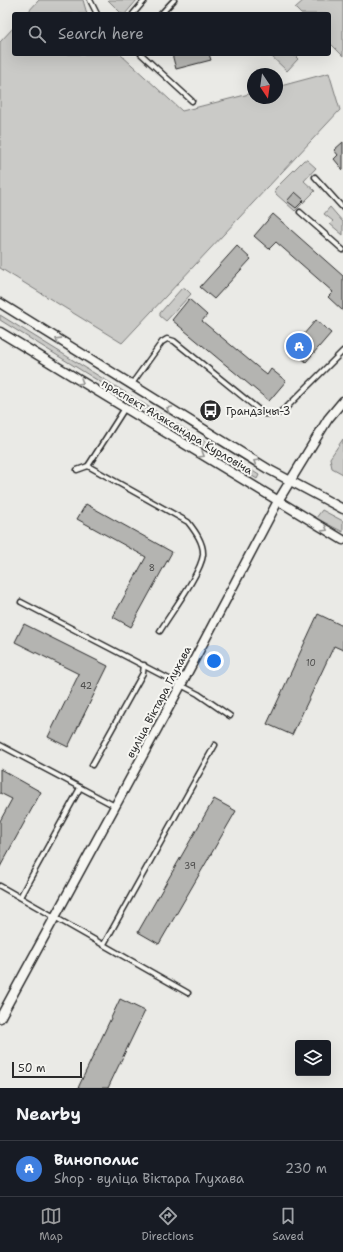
<!DOCTYPE html>
<meta charset="utf-8">
<style>
body{margin:0;font-family:"Shantell Sans",sans-serif;background:#242831;color:#f1f3f6}
.controls{position:absolute;right:12px;bottom:12px;display:grid;overflow:hidden;border-radius:4px;box-shadow:0 4px 16px #0002}
.controls button{width:36px;height:36px;display:grid;place-items:center;padding:0;border:0;border-bottom:1px solid #363941;background:#171b24;color:#f1f3f6;font:20px sans-serif}
.compass{position:absolute;left:247px;top:68px;width:36px;height:36px;border-radius:50%;background:#171b24;box-shadow:0 4px 16px #0002;rotate:167deg}
.scale{position:absolute;left:12px;bottom:10px;width:70px;box-sizing:border-box;padding-left:4px;border:2px solid #2b2b2b;border-top:0;font-size:11px;line-height:14px;white-space:nowrap;color:#2b2b2b;-webkit-text-stroke:3px #f6f6f2;paint-order:stroke}
.you{position:absolute;left:214px;top:661px;width:14px;height:14px;margin:-10px;border:3px solid #fff;border-radius:50%;background:#1a73e8;box-shadow:0 0 0 6px #1a73e833}
.badge{display:grid;place-items:center;width:26px;height:26px;border-radius:50%;background:#98999b;color:#fff;font-size:13px;font-weight:700}
.pin{position:absolute;translate:-50% -50%;border:2px solid #fff;box-shadow:0 1px 4px #0006}
.list{margin:0;padding:0;list-style:none}
h2{display:flex;justify-content:space-between;align-items:center;height:52px;margin:0;padding:0 16px;font-size:17px}
h2 small{font-size:13px;font-weight:400;color:#9ea1a6}
.list li{display:grid;grid-template-columns:26px 1fr auto;gap:12px;align-items:center;box-sizing:border-box;height:56px;padding:0 16px;border-top:1px solid #363941}
.list b{display:block;font-size:15px;white-space:nowrap}
.list p{margin:0;font-size:13px;white-space:nowrap;color:#9ea1a6}
.list em{font-size:13px;font-style:normal;color:#9ea1a6}
.icon{flex:none;width:22px;height:22px;fill:none;stroke:currentColor;stroke-width:2;stroke-linecap:round;stroke-linejoin:round}
.map{position:relative;flex:none;width:343px;height:1088px;overflow:hidden}
.search{position:absolute;background:#171b24;box-shadow:0 4px 16px #0002;left:12px;right:12px;top:12px;height:44px;display:flex;align-items:center;gap:10px;box-sizing:border-box;padding:0 14px;border-radius:4px;color:#9ea1a6;font-size:15px}
.sheet{height:108px;background:#171b24}
nav{display:flex;justify-content:space-around;align-items:center;box-sizing:border-box;height:56px;border-top:1px solid #363941;background:#171b24;font-size:11px;color:#9ea1a6}
nav a{display:grid;justify-items:center;gap:2px}
nav .on{color:#98999b}
.map>svg:first-child{display:block}
</style>
<div class="map">
<svg width="343" height="1088" viewBox="0 0 343 1088">
<rect width="100%" height="100%" fill="#eaeae6"/>
<filter id="ink" filterUnits="userSpaceOnUse"><feTurbulence type="fractalNoise" baseFrequency=".025" numOctaves="2"/><feDisplacementMap in="SourceGraphic" scale="8" xChannelSelector="R" yChannelSelector="G"/><feConvolveMatrix kernelMatrix="1 2 1 2 8 2 1 2 1" color-interpolation-filters="sRGB"/></filter>
<g filter="url(#ink)">
<!-- green -->
<g fill="#cacac7" stroke="#7a7a79">
<polygon points="39,0 83,0 87,14 26,14"/>
<polygon points="108,0 137,0 125,14 122,14"/>
<polygon points="304,0 343,0 343,56 329,42 329,14 301,14 295,8"/>
<polygon points="14,27 14,54 120,54 182,111 253,93 253,98 277,98 277,87 329,73 340,110 122,343 0,268 0,42"/>
<polygon points="269,54 293,54 298,59 287,71"/>
<polygon points="304,160 307,160 316,168 304,181 315,191 295,211 276,194 275,189"/>
<polygon points="330,207 343,222 343,235 330,224 333,221 324,214"/>
<polygon points="182,288 185,288 191,294 166,321 160,316 160,313"/>
<polygon points="0,315 259,475 257,479 0,320"/>
<polygon points="343,439 343,474 332,468 330,458"/>
<polygon points="322,510 343,521 343,532 316,518"/>
</g>
<!-- building -->
<g fill="#b4b4b1" stroke="#2b2b2b">
<polygon points="172,54 209,54 211,60 176,69"/>
<polygon points="343,142 343,170 334,159 338,155 334,150"/>
<polygon points="295,192 304,200 296,208 287,201"/>
<polygon points="273,214 343,276 343,311 328,297 333,292 276,242 269,249 254,236"/>
<polygon points="237,246 251,259 214,299 200,287"/>
<polygon points="189,299 207,315 202,321 267,375 271,369 286,381 269,401 172,320"/>
<polygon points="316,320 331,333 306,362 291,349"/>
<polygon points="86,504 172,552 131,627 113,617 146,557 77,519"/>
<polygon points="318,614 343,626 343,650 334,646 292,735 267,724"/>
<polygon points="24,624 108,666 68,747 48,737 79,674 15,642"/>
<polygon points="0,769 41,792 0,867 0,821 12,799 0,793"/>
<polygon points="214,799 236,811 159,944 138,932"/>
<polygon points="120,999 145,1011 117,1069 108,1088 78,1088"/>
</g>
<g fill="none" stroke-linecap="round" stroke-linejoin="round">
<defs>
<g id="service">
<polyline points="90,0 97,14"/>
<polyline points="133,14 145,0"/>
<polyline points="161,14 174,0"/>
<polyline points="141,54 192,101"/>
<polyline points="315,177 343,208"/>
<polyline points="300,212 343,250"/>
<polyline points="131,385 162,342 167,339 174,341 264,414 277,414 286,408 343,351"/>
<polyline points="88,466 125,408"/>
<path d="M 77,470 L 88,466 L 188,522 C 195,531 204,543 203,555 C 201,573 170,614 160,631"/>
<polyline points="21,602 198,694 230,716"/>
<polyline points="0,745 115,806"/>
<polyline points="92,765 143,673 144,665"/>
<polyline points="0,886 188,993"/>
<polyline points="20,897 80,788"/>
<polyline points="104,944 215,745"/>
</g>
<g id="minor">
<polyline points="0,303 268,469 343,509"/>
<polyline points="0,332 343,540"/>
<polyline points="0,1018 181,685 278,501 328,419 343,401"/>
</g>
</defs>
<!-- service casing -->
<use href="#service" stroke="#2b2b2b" stroke-width="7"/>
<!-- minor casing -->
<use href="#minor" stroke="#2b2b2b" stroke-width="11"/>
<!-- service -->
<use href="#service" stroke="#f6f6f2" stroke-width="4"/>
<!-- minor -->
<use href="#minor" stroke="#f6f6f2" stroke-width="8"/>
</g>
<!-- one-way arrows -->
<defs><path id="oneway-chevron" d="M-2-3.5L2.5 0L-2 3.5" fill="none" stroke-width="1.6" stroke-linecap="round" stroke-linejoin="round"/></defs>
<g stroke="#90908e">
<use href="#oneway-chevron" transform="translate(58 340) rotate(-148)"/>
<use href="#oneway-chevron" transform="translate(81 382) rotate(31)"/>
<use href="#oneway-chevron" transform="translate(169 409) rotate(-149)"/>
<use href="#oneway-chevron" transform="translate(202 455) rotate(31)"/>
<use href="#oneway-chevron" transform="translate(256 462) rotate(-149)"/>
<use href="#oneway-chevron" transform="translate(325 529) rotate(30)"/>
</g>
</g>
<!-- icons -->
<defs>
<symbol id="bus-disc" viewBox="-11 -11 22 22"><circle r="9.5" fill="#2b2b2b" stroke="#f6f6f2"/><path d="M-5-6H5V4H4V6H2V4H-2V6H-4V4H-5ZM-3.5-4V0h7V-4ZM-3.5 1.2v1.5H-2V1.2ZM2 1.2v1.5H3.5V1.2Z" fill="#fff"/></symbol>
</defs>
<g fill-rule="evenodd">
<use href="#bus-disc" x="198" y="398" width="25" height="25"/>
</g>
<g text-anchor="middle" dominant-baseline="central" stroke-width="4" stroke-linejoin="round" paint-order="stroke">
<!-- number labels -->
<g font-size="9" fill="#4d4d4c">
<text x="152" y="568">8</text>
<text x="311" y="663">10</text>
<text x="86" y="686">42</text>
<text x="190" y="866">39</text>
</g>
<!-- poi labels -->
<g font-size="11" fill="#2b2b2b" stroke="#f6f6f2" text-anchor="start">
<text x="226" y="411">Грандзічы-3</text>
</g>
<!-- street labels -->
<g font-size="11" fill="#2b2b2b" stroke="#f6f6f2">
<text transform="translate(177 427) rotate(31)">праспект Аляксандра Курловіча</text>
<text transform="translate(159 702) rotate(-62)">вуліца Віктара Глухава</text>
</g>
</g>
</svg>
<div class="controls">
<button><svg class="icon" aria-label="layers" viewBox="0 0 24 24"><path d="M12 4l9 5-9 5-9-5zM3 14l9 5 9-5"/></svg></button>
</div>
<svg class="compass" viewBox="-18 -18 36 36"><path d="M0-13l5 13h-10z" fill="#e53935"/><path d="M0 13l5-13h-10z" fill="#9ea1a6"/></svg>
<div class="scale">50 m</div>
<div class="you"></div>
<div class="pin badge" style="left:299px;top:346px;background:#3f7fe0">A</div>
<div class="search"><svg class="icon" aria-label="search" viewBox="0 0 24 24"><circle cx="10" cy="10" r="6"/><path d="M15 15l6 6"/></svg>Search here</div>
</div>
<section class="sheet">
<h2>Nearby<small></small></h2>
<ul class="list">
<li><span class="badge" style="background:#3f7fe0">A</span><div><b>Винополис</b><p>Shop · вуліца Віктара Глухава</p></div><em>230 m</em></li>
</ul>
</section>
<nav>
<a class="on"><svg class="icon" aria-label="map" viewBox="0 0 24 24"><path d="M3 6l6-2 6 2 6-2v14l-6 2-6-2-6 2zM9 4v14M15 6v14"/></svg>Map</a>
<a><svg class="icon" aria-label="directions" viewBox="0 0 24 24"><path d="M12 3l9 9-9 9-9-9zM9 14v-3h6M13 9l2 2-2 2"/></svg>Directions</a>
<a><svg class="icon" aria-label="saved" viewBox="0 0 24 24"><path d="M7 4h10v16l-5-4-5 4z"/></svg>Saved</a>
</nav>
